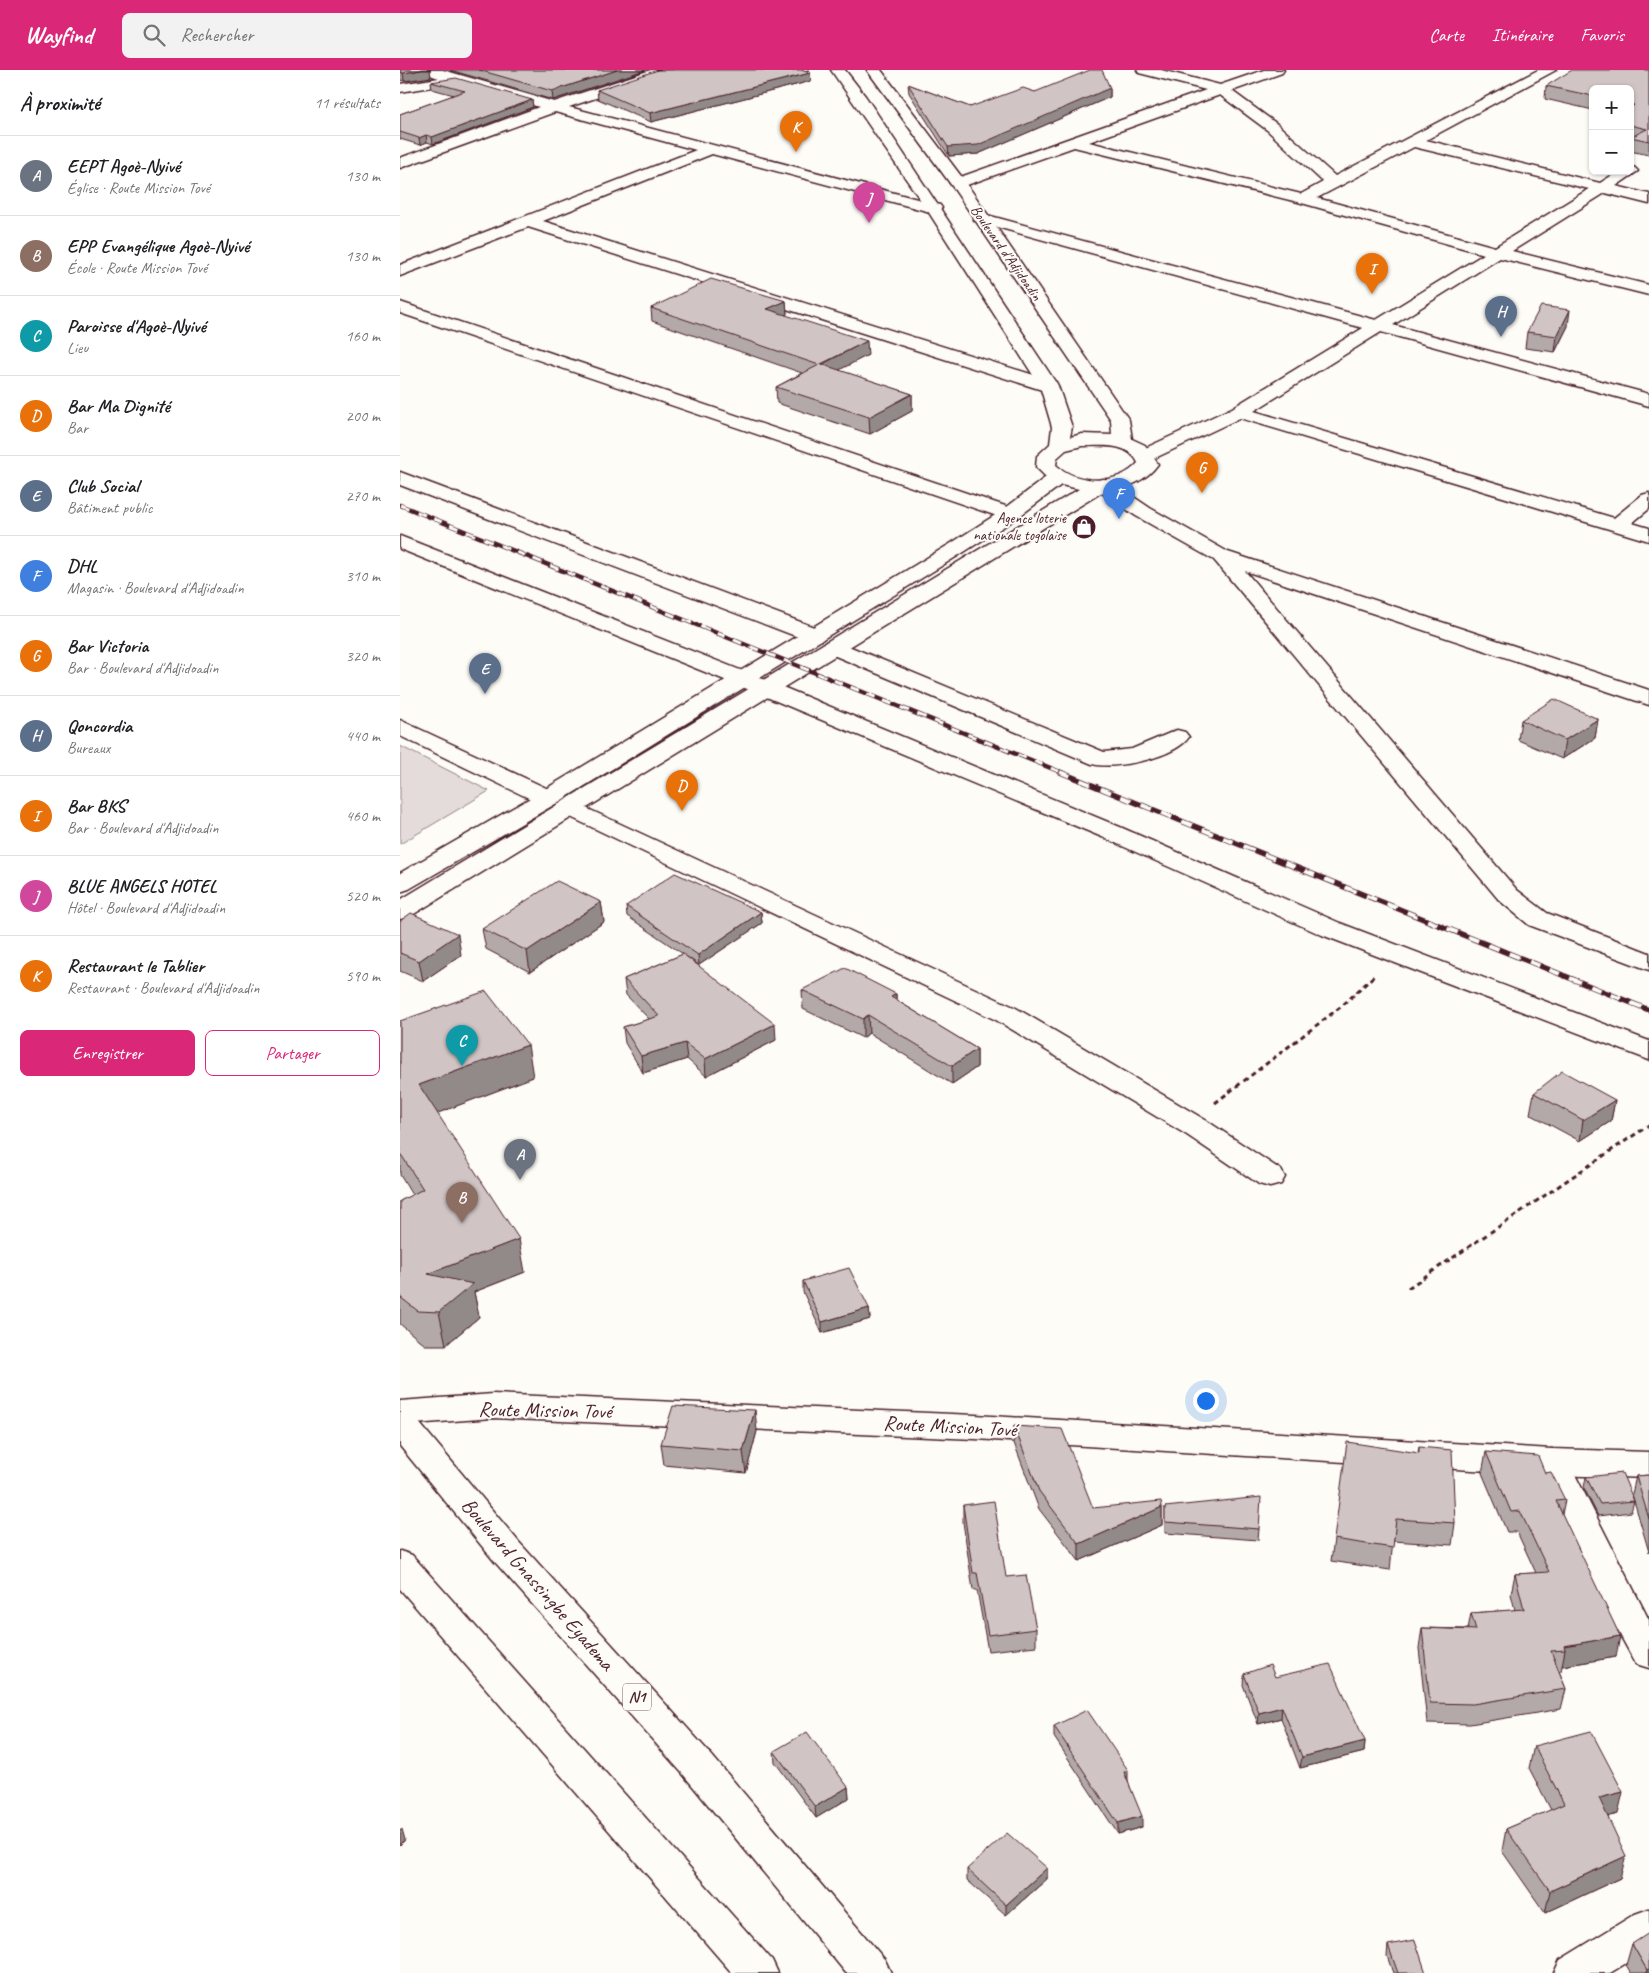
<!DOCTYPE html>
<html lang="fr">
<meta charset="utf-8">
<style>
body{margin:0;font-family:Caveat,sans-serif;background:#f2f2f2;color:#202124}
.controls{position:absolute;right:15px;top:15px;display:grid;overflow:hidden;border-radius:8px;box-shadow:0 1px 4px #0004}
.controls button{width:45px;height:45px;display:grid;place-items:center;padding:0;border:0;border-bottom:1px solid #e0e0e0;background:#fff;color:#202124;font:25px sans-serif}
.you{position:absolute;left:805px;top:1330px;width:18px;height:18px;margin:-12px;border:4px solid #fff;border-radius:50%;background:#1a73e8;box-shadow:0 0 0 8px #1a73e833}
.badge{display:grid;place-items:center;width:32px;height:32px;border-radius:50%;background:#db2777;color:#fff;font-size:16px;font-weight:700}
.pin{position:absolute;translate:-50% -41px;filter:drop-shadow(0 1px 2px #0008)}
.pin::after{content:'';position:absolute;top:26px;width:18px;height:15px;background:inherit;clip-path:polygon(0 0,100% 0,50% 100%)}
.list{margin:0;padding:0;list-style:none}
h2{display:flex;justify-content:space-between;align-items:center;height:65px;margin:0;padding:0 20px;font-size:21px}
h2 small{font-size:16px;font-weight:400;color:#757577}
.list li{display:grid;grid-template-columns:32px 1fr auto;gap:15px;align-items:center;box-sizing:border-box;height:80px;padding:0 20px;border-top:1px solid #e0e0e0}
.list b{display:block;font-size:19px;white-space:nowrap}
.list p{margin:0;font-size:16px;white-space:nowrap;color:#757577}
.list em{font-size:16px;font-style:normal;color:#757577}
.actions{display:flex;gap:10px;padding:15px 20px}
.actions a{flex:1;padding:11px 0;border:1px solid #db2777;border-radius:8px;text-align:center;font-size:18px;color:#db2777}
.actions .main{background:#db2777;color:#fff}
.icon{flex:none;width:28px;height:28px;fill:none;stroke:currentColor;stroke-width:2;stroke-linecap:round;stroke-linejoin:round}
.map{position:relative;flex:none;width:1249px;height:1903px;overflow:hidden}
header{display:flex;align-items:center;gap:30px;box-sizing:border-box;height:70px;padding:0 25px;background:#db2777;color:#fff}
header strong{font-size:24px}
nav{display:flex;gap:28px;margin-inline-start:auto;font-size:18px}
.search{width:350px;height:45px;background:#f2f2f2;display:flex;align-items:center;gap:12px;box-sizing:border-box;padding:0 18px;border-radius:8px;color:#757577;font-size:19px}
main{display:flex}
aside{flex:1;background:#fff}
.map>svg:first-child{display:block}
</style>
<header>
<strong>Wayfind</strong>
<div class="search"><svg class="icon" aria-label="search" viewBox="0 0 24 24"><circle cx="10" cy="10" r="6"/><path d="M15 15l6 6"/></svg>Rechercher</div>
<nav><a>Carte</a><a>Itinéraire</a><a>Favoris</a></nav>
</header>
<main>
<aside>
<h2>À proximité<small>11 résultats</small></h2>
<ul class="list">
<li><span class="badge" style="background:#6b7280">A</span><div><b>EEPT Agoè-Nyivé</b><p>Église · Route Mission Tové</p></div><em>130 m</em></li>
<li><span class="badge" style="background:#8d6e63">B</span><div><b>EPP Evangélique Agoè-Nyivé</b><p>École · Route Mission Tové</p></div><em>130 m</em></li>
<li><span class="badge" style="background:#0f9aa8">C</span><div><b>Paroisse d'Agoè-Nyivé</b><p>Lieu</p></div><em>160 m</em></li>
<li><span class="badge" style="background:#e8710a">D</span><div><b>Bar Ma Dignité</b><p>Bar</p></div><em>200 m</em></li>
<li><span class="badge" style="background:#5c6f8a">E</span><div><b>Club Social</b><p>Bâtiment public</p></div><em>270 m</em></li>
<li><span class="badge" style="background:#3f7fe0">F</span><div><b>DHL</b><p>Magasin · Boulevard d'Adjidoadin</p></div><em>310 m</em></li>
<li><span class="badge" style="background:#e8710a">G</span><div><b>Bar Victoria</b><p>Bar · Boulevard d'Adjidoadin</p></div><em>320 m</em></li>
<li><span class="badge" style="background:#5c6f8a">H</span><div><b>Qoncordia</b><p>Bureaux</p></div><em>440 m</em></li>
<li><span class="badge" style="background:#e8710a">I</span><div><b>Bar BKS</b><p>Bar · Boulevard d'Adjidoadin</p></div><em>460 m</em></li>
<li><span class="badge" style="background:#d1479c">J</span><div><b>BLUE ANGELS HOTEL</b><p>Hôtel · Boulevard d'Adjidoadin</p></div><em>520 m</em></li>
<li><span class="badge" style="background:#e8710a">K</span><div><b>Restaurant le Tablier</b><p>Restaurant · Boulevard d'Adjidoadin</p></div><em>590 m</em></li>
</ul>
<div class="actions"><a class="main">Enregistrer</a><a>Partager</a></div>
</aside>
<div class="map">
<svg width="1249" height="1903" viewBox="0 0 1249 1903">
<rect width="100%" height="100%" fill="#fdfcf7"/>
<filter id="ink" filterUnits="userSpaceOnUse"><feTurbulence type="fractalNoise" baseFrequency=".02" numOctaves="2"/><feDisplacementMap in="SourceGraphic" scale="10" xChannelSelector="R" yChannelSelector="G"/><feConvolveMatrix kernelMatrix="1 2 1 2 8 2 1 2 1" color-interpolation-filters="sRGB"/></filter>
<g filter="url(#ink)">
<!-- green -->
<polygon fill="#e3dcda" stroke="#967e82" points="0,676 89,721 0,774"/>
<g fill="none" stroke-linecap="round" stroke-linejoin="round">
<defs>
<g id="minor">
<polygon points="21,0 43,0 154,32 251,0 272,0 270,3 169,37 540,135 542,138 534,143 312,84 143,151 656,312 658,316 656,320 642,320 128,157 0,206 0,195 296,80 155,42 0,98 0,88 139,37 57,13 0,22 0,14 39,8 23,3"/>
<path d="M 737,0 L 761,0 L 820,15 L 864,0 L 884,0 L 882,3 L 832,21 L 877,54 L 935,106 L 1138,0 L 1156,0 L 1026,70 L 1200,113 L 1219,101 L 1230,101 L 1230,96 L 1235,98 L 1238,101 L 1216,116 L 1249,124 L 1249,134 L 1205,123 L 1112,181 L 1249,215 L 1249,225 L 1100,188 L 993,255 L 1249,324 L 1249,336 L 981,262 L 854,341 L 1214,448 L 1242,425 L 1249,423 L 1249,439 L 1232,453 L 1249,458 L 1249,471 L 840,348 L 753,389 L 739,389 L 736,385 L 739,381 L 832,338 L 963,258 L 575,151 L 573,148 L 575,145 L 587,145 L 976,250 L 1084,184 L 898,132 L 674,77 L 564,116 L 558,118 L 550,113 L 552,110 L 806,20 L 739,3 ZM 820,25 L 867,60 L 923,112 L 901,124 L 689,72 ZM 1014,77 L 1189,119 L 1095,177 L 917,128 Z"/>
<polygon points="0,232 617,440 620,444 617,448 610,450 603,448 0,243"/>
<polygon points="0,402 422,560 425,565 422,570 414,572 406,570 0,415"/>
<polygon points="703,409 710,411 750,438 828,482 1249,620 1249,635 845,501 1117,820 1147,843 1249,883 1249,900 1129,855 1099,830 814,490 736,446 696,419 693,415 696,411"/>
<polygon points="0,466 373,613 720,757 940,853 1249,971 1249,990 922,865 702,767 357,623 0,479"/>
<path d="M 434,570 L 704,682 L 732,679 L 777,660 L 785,662 L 789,667 C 775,688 715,700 692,694 L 426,582 L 423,577 L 426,572 Z"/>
<polygon points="0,650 157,723 160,728 157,733 148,735 139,733 0,666"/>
<polygon points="171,731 616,938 807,1051 881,1100 885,1107 881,1114 870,1117 859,1114 787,1065 596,950 162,743 159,738 162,733"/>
<polygon points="1152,1379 1164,1383 1249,1550 1249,1598 1236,1594 1207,1541 1135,1392 1140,1383"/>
<polygon points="1249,1839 1249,1879 1210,1903 1154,1903 1160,1890 1235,1844"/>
</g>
<polygon id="tertiary" points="93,1324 575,1345 1152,1379 1249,1382 1249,1408 1152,1405 575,1369 93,1348 0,1355 0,1331"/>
<path id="secondary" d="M 431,0 L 445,0 L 466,27 L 658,316 L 672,357 L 670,367 L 682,364 L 712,365 L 711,350 L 552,116 L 467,0 L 481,0 L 564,110 L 729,350 L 732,369 L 745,375 L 758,394 C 745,412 726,419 704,421 L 9,847 L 0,849 L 0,830 L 679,419 L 661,415 L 617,448 L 564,482 L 157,733 L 9,819 L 0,822 L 0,803 L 139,723 L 550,474 L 603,440 L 646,407 L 636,397 L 637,386 L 650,374 L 652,357 L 640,316 L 526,138 ZM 682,376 C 702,376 729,372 738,393 C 718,416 677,414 656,395 L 657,388 L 666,380 Z"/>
<g id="trunk">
<polygon points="0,1341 12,1344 118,1471 308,1681 485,1890 491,1903 446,1903 282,1703 94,1491 0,1376"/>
<polygon points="0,1481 12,1485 372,1890 378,1903 332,1903 0,1519"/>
</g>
</defs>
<!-- minor casing -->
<use href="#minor" stroke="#4a1f2b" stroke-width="3"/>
<!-- tertiary casing -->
<use href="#tertiary" stroke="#4a1f2b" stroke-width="3"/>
<!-- secondary casing -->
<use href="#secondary" stroke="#4a1f2b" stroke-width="3"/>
<!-- trunk casing -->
<use href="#trunk" stroke="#4a1f2b" stroke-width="3"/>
<!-- path -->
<g stroke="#4a1f2b" stroke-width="3" stroke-dasharray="5 4" stroke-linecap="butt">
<polyline points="815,1033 943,935 976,904"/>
<polyline points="1008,1218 1249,1055"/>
</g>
<!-- minor -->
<use href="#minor" fill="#fdfcf7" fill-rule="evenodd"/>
<!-- tertiary -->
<use href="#tertiary" fill="#fdfcf7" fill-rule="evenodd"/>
<!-- secondary -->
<use href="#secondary" fill="#fdfcf7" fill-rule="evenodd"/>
<!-- trunk -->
<use href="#trunk" fill="#fdfcf7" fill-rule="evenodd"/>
<defs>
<polyline id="rail-far1" points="0,435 663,703"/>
<polyline id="rail" points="660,702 1249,940"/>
</defs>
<!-- rail-far1 casing -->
<use href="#rail-far1" stroke="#4a1f2b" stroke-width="4.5"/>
<!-- rail casing -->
<use href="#rail" stroke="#4a1f2b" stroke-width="5.5"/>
<!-- rail-far1 -->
<use href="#rail-far1" stroke="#fdfcf7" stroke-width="3" stroke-dasharray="9" stroke-linecap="butt"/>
<!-- rail -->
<use href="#rail" stroke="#fdfcf7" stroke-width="4" stroke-dasharray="11" stroke-linecap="butt"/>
</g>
<!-- wall -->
<g fill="#b3a9a9" stroke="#4a1f2b">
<polygon points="0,0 30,0 31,7 4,11 0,10"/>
<polygon points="50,0 245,0 153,30"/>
<polygon points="409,0 406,1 411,11 251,52 198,29 197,20"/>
<polygon points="1249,0 1249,85 1230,81 1230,19 1193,19 1193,40 1145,29 1146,16"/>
<polygon points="31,12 132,30 133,37 33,74 27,72 20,75 0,69 0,44 54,25 32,19"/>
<polygon points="508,14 570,37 635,22 710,18 710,27 578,84 549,86 509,23"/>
<polygon points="386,231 387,244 385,245 468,285 438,300 512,324 512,341 470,364 377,333 376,317 402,303 252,251 251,238"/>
<polygon points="1168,256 1155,282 1125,278 1127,262"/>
<polygon points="1198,649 1195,668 1162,689 1118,670 1121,650"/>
<polygon points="201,832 204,852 130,902 86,879 82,859"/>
<polygon points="226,836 361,842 362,853 299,895 284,885 376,970 306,1006 287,989 243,1003 225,973 223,957 249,949 226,925 224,909 283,884 227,846"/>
<polygon points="0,851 61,885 23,911 0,901"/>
<polygon points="402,920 496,924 496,930 577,979 577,997 552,1014 469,963 463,968 403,939"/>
<polygon points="0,951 133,1007 37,1043 125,1202 74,1222 79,1247 46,1275 25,1275 0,1254 0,1131 12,1125 0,1105"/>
<polygon points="1134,1023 1215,1030 1211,1051 1180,1071 1130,1044"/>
<polygon points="403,1211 469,1238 470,1249 422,1263 403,1222"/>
<polygon points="614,1356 693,1438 762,1437 762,1455 679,1491 639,1439 614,1373"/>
<polygon points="357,1361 346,1403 264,1395 261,1374"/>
<polygon points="1019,1377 1055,1453 1052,1475 993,1471 990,1500 931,1491 934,1469 1018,1382"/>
<polygon points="1086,1382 1145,1403 1165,1430 1162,1444 1216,1587 1162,1596 1161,1601 1159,1601 1166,1619 1161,1639 1070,1654 1027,1653 1019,1578 1022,1558 1068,1559 1071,1543 1115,1540 1111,1524 1115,1504 1136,1503 1117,1462 1107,1462 1082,1403"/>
<polygon points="1249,1405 1249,1482 1232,1424 1236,1406"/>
<polygon points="1186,1407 1234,1431 1231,1442 1198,1446 1184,1418"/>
<polygon points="563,1435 636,1559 636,1576 588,1581 577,1520 573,1520 563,1452"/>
<polygon points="765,1437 859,1459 858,1470 765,1463"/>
<polygon points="844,1604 965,1671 964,1682 900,1698 881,1648 858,1654 843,1615"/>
<polygon points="654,1656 728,1710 742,1757 718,1764 654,1667"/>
<polygon points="1134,1676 1218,1744 1208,1746 1220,1808 1145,1843 1102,1781 1106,1759 1151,1740 1129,1698"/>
<polygon points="374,1681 448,1717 449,1728 416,1748 375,1692"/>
<polygon points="647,1798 647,1809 606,1845 567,1810 567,1799"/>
<polygon points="1232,1874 1249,1903 1231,1903 1226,1895"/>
<polygon points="988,1875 1026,1903 993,1903 987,1886"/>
</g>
<!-- shaded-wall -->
<g fill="#928a89" stroke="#4a1f2b">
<polygon points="21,0 30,0 31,7 4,11 3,3"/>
<polygon points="217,0 245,0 153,30 152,21"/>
<polygon points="410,3 411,11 251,52 250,43"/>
<polygon points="710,18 710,27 578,84 549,86 548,77"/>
<polygon points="132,30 133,37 33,74 32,67"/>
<polygon points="26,65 27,72 20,75 19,68"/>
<polygon points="386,231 387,244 368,253 367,239"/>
<polygon points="1170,240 1168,256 1155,282 1157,266"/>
<polygon points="467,271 468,285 420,310 419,296"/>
<polygon points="512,324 512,341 470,364 469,347"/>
<polygon points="1198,649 1195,668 1162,689 1165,670"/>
<polygon points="201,832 204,852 130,902 127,881"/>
<polygon points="361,842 362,853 299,895 298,885"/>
<polygon points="58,864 61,885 23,911 19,891"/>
<polygon points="496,924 496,942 491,927"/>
<polygon points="468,945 469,963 463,968 463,949"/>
<polygon points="375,954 376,970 306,1006 305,989"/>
<polygon points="285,973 287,989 243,1003 241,986"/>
<polygon points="128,975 133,1007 25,1048 19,1015"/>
<polygon points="577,979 577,997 552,1014 552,996"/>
<polygon points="1215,1030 1211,1051 1180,1071 1183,1050"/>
<polygon points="119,1169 125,1202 74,1222 79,1247 46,1275 39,1242 28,1204"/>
<polygon points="469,1238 470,1249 422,1263 422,1252"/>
<polygon points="355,1340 357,1361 346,1403 343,1381"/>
<polygon points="762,1437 762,1455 679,1491 679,1474"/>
<polygon points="1220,1566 1216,1587 1162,1596 1165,1580 1164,1576"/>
<polygon points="882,1637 881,1648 858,1654 859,1643"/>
<polygon points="965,1671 964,1682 900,1698 902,1687"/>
<polygon points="728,1700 728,1711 724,1702"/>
<polygon points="448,1717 449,1728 416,1748 415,1737"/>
<polygon points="1223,1722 1218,1744 1194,1750 1199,1728"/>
<polygon points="742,1746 742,1757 718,1764 718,1753"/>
<polygon points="2,1759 5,1770 0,1775 0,1761"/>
<polygon points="1226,1786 1220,1808 1145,1843 1150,1821"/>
<polygon points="647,1798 647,1809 606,1845 606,1835"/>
<polygon points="1249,1899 1249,1903 1246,1903 1247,1900"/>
</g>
<!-- building -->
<g fill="#d0c5c4" stroke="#4a1f2b">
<polygon points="0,0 21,0 3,3 0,2"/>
<polygon points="79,0 217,0 152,21"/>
<polygon points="258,0 401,0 410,3 250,43 197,20"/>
<polygon points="690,0 702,0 710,18 578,75 548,77 508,14 570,37 623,18 635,22"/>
<polygon points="1172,0 1249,0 1249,71 1231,67 1247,59 1230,55 1230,38 1234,35 1230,34 1230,19 1193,19 1193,26 1146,16"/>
<polygon points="56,8 132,30 32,67 26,65 19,68 0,62 0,44 65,21 31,12"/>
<polygon points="311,209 386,231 367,239 467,271 419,295 251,238"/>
<polygon points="1141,236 1170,240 1157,266 1127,262"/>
<polygon points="421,294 512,324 469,347 376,317"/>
<polygon points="1154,629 1198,649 1165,670 1121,650"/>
<polygon points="275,803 361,842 298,885 226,836"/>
<polygon points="157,811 201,832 127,881 82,859"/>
<polygon points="11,843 58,864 19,891 0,883 0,851"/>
<polygon points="283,884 375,954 305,989 285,973 241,986 223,957 259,946 224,909"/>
<polygon points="445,898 496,924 491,927 577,979 552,996 468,945 463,949 402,920"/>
<polygon points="86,921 128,975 19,1015 119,1169 28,1204 73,1214 39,1242 18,1241 0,1227 0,1131 23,1119 0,1083 0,951"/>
<polygon points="1162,1001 1215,1030 1183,1050 1134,1023"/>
<polygon points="449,1198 469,1238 422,1252 403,1211"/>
<polygon points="273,1336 355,1340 343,1381 261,1374"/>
<polygon points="614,1356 662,1359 693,1438 761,1431 762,1437 679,1474 639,1421"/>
<polygon points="947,1372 1019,1383 1019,1377 1052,1380 1055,1453 996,1449 993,1478 934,1469"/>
<polygon points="1086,1382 1138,1386 1145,1403 1151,1402 1165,1430 1156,1431 1220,1566 1164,1576 1165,1580 1151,1581 1166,1619 1073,1634 1030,1633 1022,1558 1076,1560 1071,1543 1124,1539 1115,1504 1149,1502 1120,1441 1111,1442"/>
<polygon points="1222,1403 1234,1431 1200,1434 1186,1407"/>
<polygon points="1249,1405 1249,1449 1236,1406"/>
<polygon points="861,1427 859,1459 765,1452 765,1437"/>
<polygon points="594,1431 606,1507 626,1505 636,1559 588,1565 577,1503 573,1503 563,1435"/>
<polygon points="930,1594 965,1671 902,1687 882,1637 859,1643 844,1604 870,1595 875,1607"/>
<polygon points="687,1640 728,1700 724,1702 742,1746 718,1753 654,1656"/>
<polygon points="1191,1661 1223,1722 1199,1728 1226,1786 1150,1821 1106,1759 1164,1734 1134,1676"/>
<polygon points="407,1662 448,1717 415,1737 374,1681"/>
<polygon points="607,1763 647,1798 606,1835 567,1799"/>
<polygon points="1249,1863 1249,1899 1247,1900 1232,1874"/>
<polygon points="1015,1870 1026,1903 998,1903 988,1875"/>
</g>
</g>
<!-- icons -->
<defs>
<symbol id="shop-disc" viewBox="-11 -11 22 22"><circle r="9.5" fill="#4a1f2b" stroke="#fdfcf7"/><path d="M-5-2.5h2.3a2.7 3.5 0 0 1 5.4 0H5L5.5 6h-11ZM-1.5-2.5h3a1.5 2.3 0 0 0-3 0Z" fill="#fff"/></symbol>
</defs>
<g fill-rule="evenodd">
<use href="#shop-disc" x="670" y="443" width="28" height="28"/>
</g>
<g text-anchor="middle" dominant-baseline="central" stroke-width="4" stroke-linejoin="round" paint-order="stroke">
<!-- far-street labels -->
<g font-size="15" fill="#4a1f2b" stroke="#fdfcf7">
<text transform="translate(606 183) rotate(55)">Boulevard d'Adjidoadin</text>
</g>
<!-- far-poi labels -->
<g font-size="15" fill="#4a1f2b" stroke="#fdfcf7" text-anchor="end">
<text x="666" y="448">Agence loterie<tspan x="666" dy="17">nationale togolaise</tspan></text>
</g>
<!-- shield labels -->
<rect fill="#fdfcf7" stroke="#806168" stroke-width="1" x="223" y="1613.5" width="28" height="27" rx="4"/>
<g font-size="16" font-weight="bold" fill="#4a1f2b">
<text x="237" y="1627">N1</text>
</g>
<!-- near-street labels -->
<g font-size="21" fill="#4a1f2b" stroke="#fdfcf7">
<text transform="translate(145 1340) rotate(1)">Route Mission Tové</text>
<text transform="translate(550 1356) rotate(3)">Route Mission Tové</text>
<text transform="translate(138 1514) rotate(49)">Boulevard Gnassingbe Eyadema</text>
</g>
</g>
</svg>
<div class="controls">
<button>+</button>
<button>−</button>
</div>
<div class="you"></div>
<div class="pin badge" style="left:120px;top:1110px;background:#6b7280">A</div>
<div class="pin badge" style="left:62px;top:1153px;background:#8d6e63">B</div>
<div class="pin badge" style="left:62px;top:996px;background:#0f9aa8">C</div>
<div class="pin badge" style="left:282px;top:741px;background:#e8710a">D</div>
<div class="pin badge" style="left:85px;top:624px;background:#5c6f8a">E</div>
<div class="pin badge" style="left:719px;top:449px;background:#3f7fe0">F</div>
<div class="pin badge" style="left:802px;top:423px;background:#e8710a">G</div>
<div class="pin badge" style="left:1101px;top:267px;background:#5c6f8a">H</div>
<div class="pin badge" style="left:972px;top:224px;background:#e8710a">I</div>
<div class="pin badge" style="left:469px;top:153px;background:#d1479c">J</div>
<div class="pin badge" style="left:396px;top:82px;background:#e8710a">K</div>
</div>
</main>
